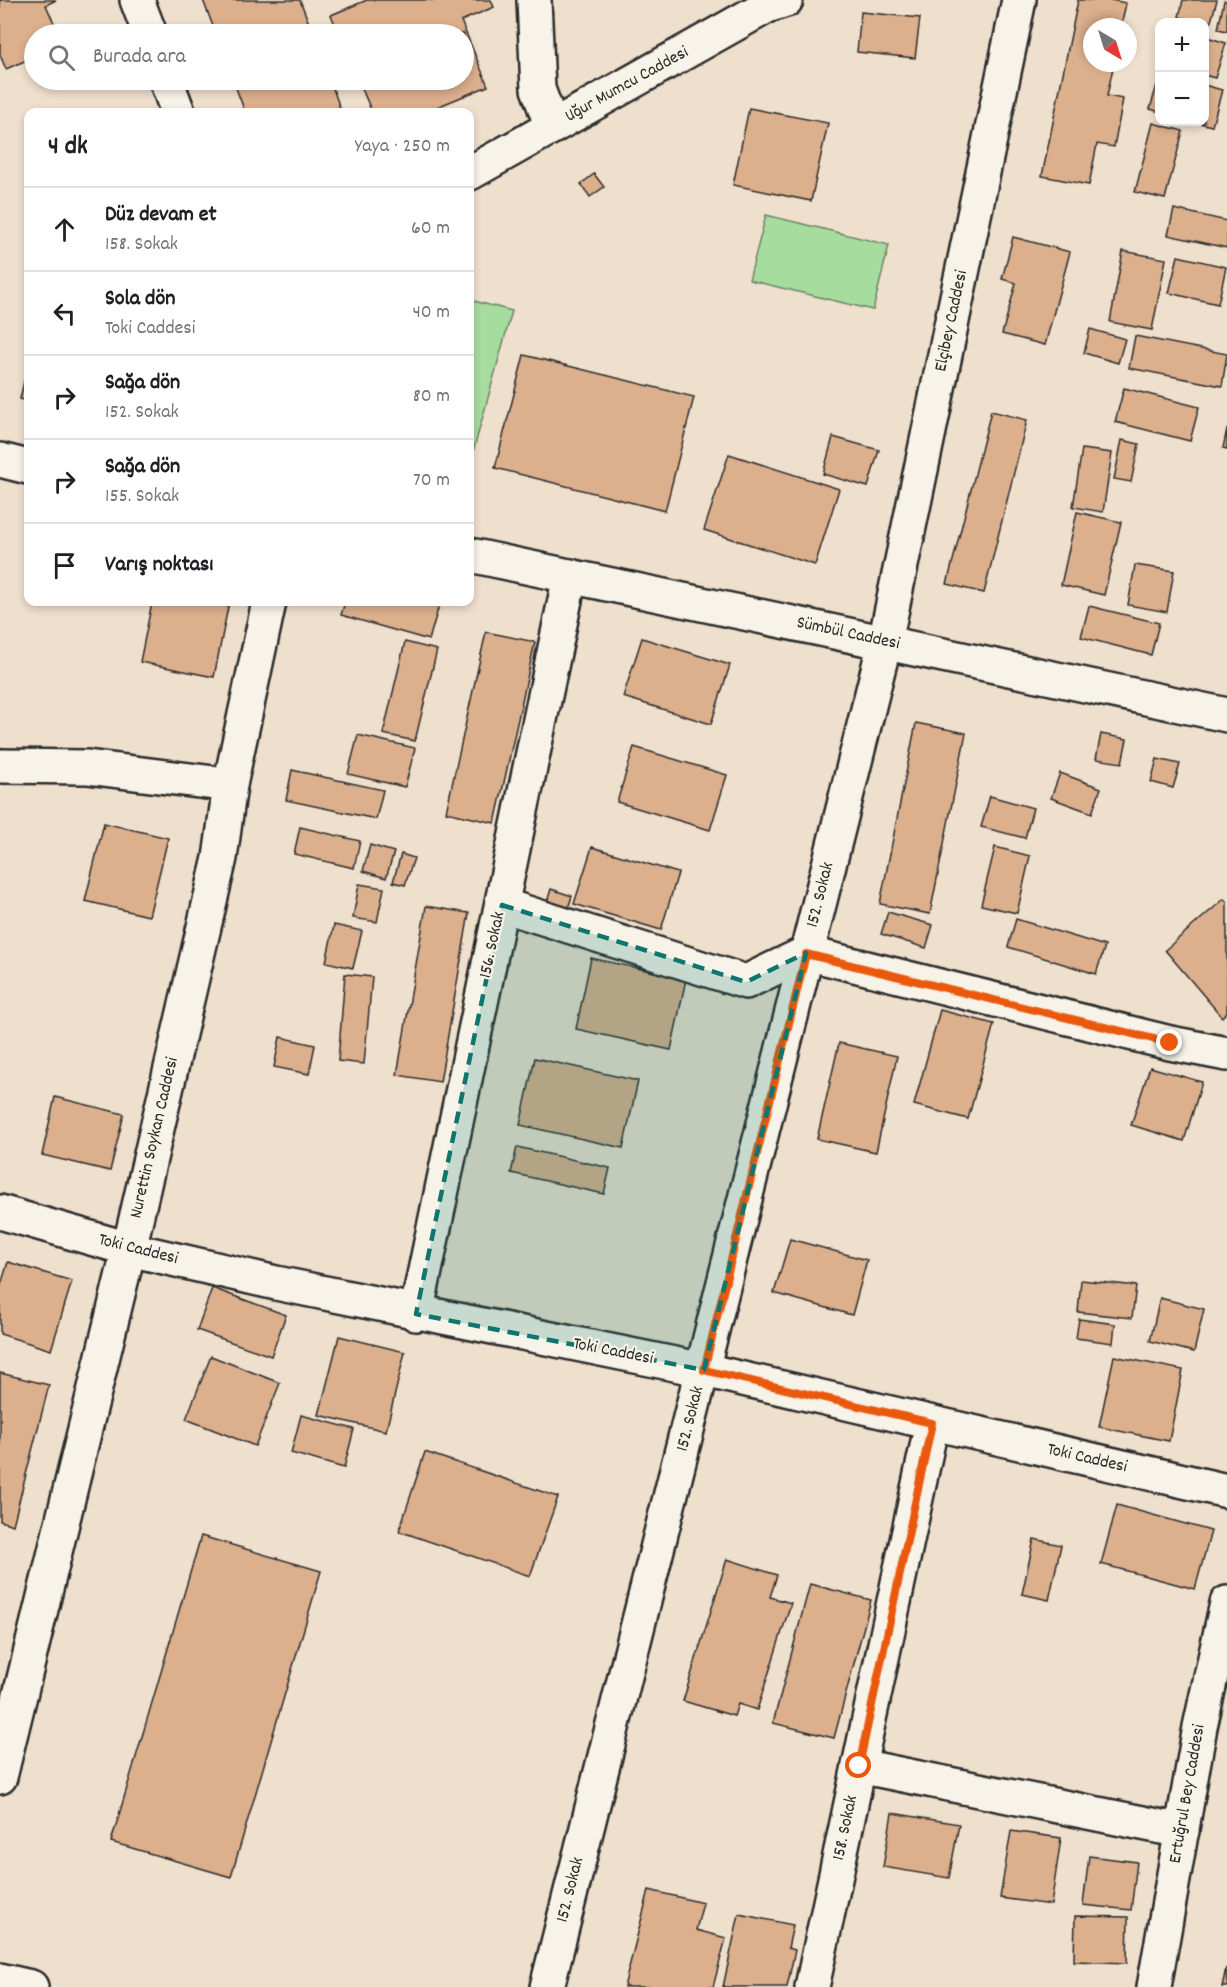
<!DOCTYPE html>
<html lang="tr">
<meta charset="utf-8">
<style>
body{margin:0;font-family:Dekko,sans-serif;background:#f2f2f2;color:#202124}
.controls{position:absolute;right:18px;top:18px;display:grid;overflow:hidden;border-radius:12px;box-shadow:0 3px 9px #0003}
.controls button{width:54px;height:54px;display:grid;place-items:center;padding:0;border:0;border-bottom:2px solid #e0e0e0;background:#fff;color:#202124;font:30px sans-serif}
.compass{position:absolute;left:1083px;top:18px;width:54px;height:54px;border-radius:50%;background:#fff;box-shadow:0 3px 9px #0003;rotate:142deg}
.stop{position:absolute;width:18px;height:18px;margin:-14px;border:4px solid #ea580c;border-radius:50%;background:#fff}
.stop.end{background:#ea580c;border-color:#fff;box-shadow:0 2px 6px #0008}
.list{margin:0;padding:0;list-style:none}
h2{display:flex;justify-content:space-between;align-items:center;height:78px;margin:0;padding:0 24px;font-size:26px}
h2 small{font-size:20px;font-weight:400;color:#757577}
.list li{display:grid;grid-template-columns:39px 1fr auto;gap:18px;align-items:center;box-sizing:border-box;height:84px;padding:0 24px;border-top:2px solid #e0e0e0}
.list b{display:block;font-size:22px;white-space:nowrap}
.list p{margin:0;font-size:20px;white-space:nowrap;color:#757577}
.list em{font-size:20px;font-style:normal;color:#757577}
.icon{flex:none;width:33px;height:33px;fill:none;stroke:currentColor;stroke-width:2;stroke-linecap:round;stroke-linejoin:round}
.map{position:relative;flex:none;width:1227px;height:1987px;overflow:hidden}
.search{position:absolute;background:#fff;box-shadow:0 3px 9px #0003;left:24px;top:24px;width:450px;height:66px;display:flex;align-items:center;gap:15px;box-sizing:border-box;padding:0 21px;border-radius:33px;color:#757577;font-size:22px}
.panel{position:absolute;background:#fff;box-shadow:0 3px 9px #0003;left:24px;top:108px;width:450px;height:498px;border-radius:12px}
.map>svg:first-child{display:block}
</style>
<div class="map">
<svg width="1227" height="1987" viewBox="0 0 1227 1987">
<rect width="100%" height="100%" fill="#efdfcd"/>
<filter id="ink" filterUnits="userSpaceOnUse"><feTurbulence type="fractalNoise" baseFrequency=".0167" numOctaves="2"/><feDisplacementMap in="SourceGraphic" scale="12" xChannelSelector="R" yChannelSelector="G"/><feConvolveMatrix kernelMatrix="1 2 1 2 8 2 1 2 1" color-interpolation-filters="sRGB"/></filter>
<g filter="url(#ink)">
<!-- green -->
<g fill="#a7dc9f" stroke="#698465" stroke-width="1.5">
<polygon points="766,215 889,245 873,310 749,280"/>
<polygon points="470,300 512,311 470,463"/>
</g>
<!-- building -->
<g fill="#dcaf8d" stroke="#2b2b2b" stroke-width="1.5">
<polygon points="0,0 56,0 46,5 59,34 34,34 34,57 6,69 0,55"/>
<polygon points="203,0 300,0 313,34 216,34"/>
<polygon points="367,0 491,0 494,7 461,21 488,86 425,112 372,112 358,80 464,80 464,34 339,34 331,15"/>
<polygon points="1078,0 1111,0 1126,3 1121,27 1092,27 1092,63 1114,63 1107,96 1123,99 1114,147 1097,144 1089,185 1042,176"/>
<polygon points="1183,0 1217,0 1210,25 1179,17"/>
<polygon points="1224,1 1227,1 1227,31 1218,29"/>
<polygon points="861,12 920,18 915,58 857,52"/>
<polygon points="1204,36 1226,43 1215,78 1204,75"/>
<polygon points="1160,75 1160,112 1150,109"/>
<polygon points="233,80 330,80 341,111 245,112"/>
<polygon points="1204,85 1222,90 1212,126 1195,122 1204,122"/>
<polygon points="749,108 828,123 811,201 733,185"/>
<polygon points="1153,123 1183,131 1165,199 1135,192"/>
<polygon points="594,174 604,187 590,197 581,184"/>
<polygon points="1174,209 1227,221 1227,248 1168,235"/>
<polygon points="1013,237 1070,252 1045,345 1002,334 1016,283 1002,279"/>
<polygon points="1123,251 1166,259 1152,330 1110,322"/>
<polygon points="1178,256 1226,267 1218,304 1169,293"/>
<polygon points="1090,329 1125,339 1118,363 1084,353"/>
<polygon points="1135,336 1227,354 1222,386 1129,368"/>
<polygon points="524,355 694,397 665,511 495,468"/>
<polygon points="28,364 28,401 20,399"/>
<polygon points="1124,388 1199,407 1190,441 1115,422"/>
<polygon points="991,411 1027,420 984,593 947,584"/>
<polygon points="1227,429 1227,449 1223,448"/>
<polygon points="833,437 879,450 868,487 823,474"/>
<polygon points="1122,440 1139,444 1131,482 1114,479"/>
<polygon points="1082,449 1112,453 1103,512 1073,507"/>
<polygon points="729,454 839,489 815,565 704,530"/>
<polygon points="1077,512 1121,522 1104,595 1061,585"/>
<polygon points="1135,565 1174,571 1167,612 1128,605"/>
<polygon points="152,602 229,602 214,677 140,662"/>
<polygon points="345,602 440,602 429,640 341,615"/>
<polygon points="1089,606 1159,623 1151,655 1081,637"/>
<polygon points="486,632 535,642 495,823 446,812"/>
<polygon points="642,638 730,665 711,724 623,697"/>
<polygon points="405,642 437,650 415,741 383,734"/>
<polygon points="916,723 966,733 930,914 880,904"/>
<polygon points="1101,734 1127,739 1122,763 1096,759"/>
<polygon points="358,735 415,748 405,787 348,774"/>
<polygon points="634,747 727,775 710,830 617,802"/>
<polygon points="1157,759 1180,764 1173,788 1151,782"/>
<polygon points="292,770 383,790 376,819 286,800"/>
<polygon points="1060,773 1101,788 1092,813 1051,798"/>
<polygon points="990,796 1033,808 1025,838 981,827"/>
<polygon points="104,823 168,838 149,916 85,901"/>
<polygon points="300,827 360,841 354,868 294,854"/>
<polygon points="370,845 394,852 386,878 363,871"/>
<polygon points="592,847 678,873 661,930 574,904"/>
<polygon points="995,847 1030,856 1017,913 981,905"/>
<polygon points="401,854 414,858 405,885 393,882"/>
<polygon points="359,884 384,888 377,922 353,918"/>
<polygon points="551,889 572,896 566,915 545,909"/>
<polygon points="1224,899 1227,902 1227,1012 1222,1017 1165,950"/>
<polygon points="426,906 469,913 440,1082 397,1075"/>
<polygon points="888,912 933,925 926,948 881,934"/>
<polygon points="1016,919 1105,946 1096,974 1008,947"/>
<polygon points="334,925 362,931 353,968 326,962"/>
<polygon points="591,958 686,979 671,1050 576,1029"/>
<polygon points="345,974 372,977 364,1064 338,1061"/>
<polygon points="940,1010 994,1024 968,1119 914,1105"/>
<polygon points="280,1037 315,1045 309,1074 274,1067"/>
<polygon points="839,1043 897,1056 876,1152 817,1139"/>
<polygon points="535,1058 638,1081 623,1148 520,1125"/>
<polygon points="1150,1067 1202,1082 1184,1141 1131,1125"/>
<polygon points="55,1097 124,1114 110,1171 42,1155"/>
<polygon points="517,1147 610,1168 604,1194 511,1173"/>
<polygon points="790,1239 867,1260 852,1315 774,1293"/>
<polygon points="8,1262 72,1281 51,1350 0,1334 0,1288"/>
<polygon points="1081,1280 1136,1286 1132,1318 1078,1312"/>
<polygon points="212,1288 286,1315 271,1356 197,1330"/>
<polygon points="1160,1298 1204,1309 1194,1352 1150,1341"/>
<polygon points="1079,1319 1115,1324 1113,1343 1076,1338"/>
<polygon points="339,1336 405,1352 386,1431 319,1415"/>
<polygon points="211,1356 280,1383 255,1446 186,1419"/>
<polygon points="1114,1356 1183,1370 1169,1441 1099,1427"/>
<polygon points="0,1373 49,1385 13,1525 0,1521"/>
<polygon points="301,1415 354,1429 344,1468 291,1453"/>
<polygon points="425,1452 558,1497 530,1576 399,1531"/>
<polygon points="1117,1505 1211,1531 1195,1589 1101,1564"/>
<polygon points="201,1536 321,1571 231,1877 111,1842"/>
<polygon points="1034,1539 1061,1545 1049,1600 1022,1594"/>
<polygon points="727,1559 777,1575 770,1597 791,1603 757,1710 738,1704 734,1716 683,1701"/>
<polygon points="810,1584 871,1600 834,1738 773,1723"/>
<polygon points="892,1813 959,1824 949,1878 883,1867"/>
<polygon points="1011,1831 1061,1838 1051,1905 1000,1898"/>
<polygon points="1089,1856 1137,1862 1131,1910 1083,1905"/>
<polygon points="649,1890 703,1903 696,1930 726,1938 713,1987 624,1987"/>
<polygon points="739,1914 793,1925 788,1948 795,1950 787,1987 723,1987"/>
<polygon points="1075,1916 1128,1917 1127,1963 1074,1961"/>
<polygon points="1226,1968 1227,1987 1222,1987"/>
</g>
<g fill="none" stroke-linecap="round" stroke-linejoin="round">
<defs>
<g id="minor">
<polyline points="137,0 150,34"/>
<polyline points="534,0 538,89 552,127"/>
<polyline points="166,80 178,112"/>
<polyline points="470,173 767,6 786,0"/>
<polyline points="0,460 28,467"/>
<polyline points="470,555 1227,715"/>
<polyline points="0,766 87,767 230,785"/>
<polyline points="502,905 746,982 806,953 1170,1043 1227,1054"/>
<polyline points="0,1212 129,1249 276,1283 704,1370 1227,1491"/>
<polyline points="416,1314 570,576"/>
<polyline points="859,1766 1182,1831"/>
<polyline points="0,1777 129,1249 220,858 230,785 269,602"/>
<polyline points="0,1980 31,1987"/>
<polyline points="547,1987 885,642 1019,0"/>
<polyline points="812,1987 932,1423"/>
<polyline points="1154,1987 1200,1727 1227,1603"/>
</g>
</defs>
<!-- minor casing -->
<use href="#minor" stroke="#2b2b2b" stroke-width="38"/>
<!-- minor -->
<use href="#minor" stroke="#f7f3e8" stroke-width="33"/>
</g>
</g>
<g fill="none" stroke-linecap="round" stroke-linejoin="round" filter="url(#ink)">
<!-- route -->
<polyline stroke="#ea580c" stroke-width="8" points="859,1766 932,1423 704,1370 806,954 1170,1043"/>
</g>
<!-- marked area -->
<path fill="#0f766e" fill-opacity="0.2" stroke="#0f766e" stroke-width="4.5" stroke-dasharray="12 8" stroke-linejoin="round" d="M 502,905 L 746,982 L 806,953 L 704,1370 L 416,1314 Z"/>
<g text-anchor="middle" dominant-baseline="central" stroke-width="4.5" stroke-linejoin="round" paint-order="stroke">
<!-- street labels -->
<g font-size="18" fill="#2b2b2b" stroke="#f7f3e8">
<text transform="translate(627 85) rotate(-29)">Uğur Mumcu Caddesi</text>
<text transform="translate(952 321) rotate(-78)">Elçibey Caddesi</text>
<text transform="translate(848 634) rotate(12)">Sümbül Caddesi</text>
<text transform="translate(821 895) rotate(-76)">152. Sokak</text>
<text transform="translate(493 945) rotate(-78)">156. Sokak</text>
<text transform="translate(155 1138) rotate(-77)">Nurettin Soykan Caddesi</text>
<text transform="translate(138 1250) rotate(14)">Toki Caddesi</text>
<text transform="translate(613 1352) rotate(11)">Toki Caddesi</text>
<text transform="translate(691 1419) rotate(-76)">152. Sokak</text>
<text transform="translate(1087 1459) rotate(13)">Toki Caddesi</text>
<text transform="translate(1188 1794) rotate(-80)">Ertuğrul Bey Caddesi</text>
<text transform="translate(846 1828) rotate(-78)">158. Sokak</text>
<text transform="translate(571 1890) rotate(-76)">152. Sokak</text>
</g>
</g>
</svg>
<div class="controls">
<button>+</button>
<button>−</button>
</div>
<svg class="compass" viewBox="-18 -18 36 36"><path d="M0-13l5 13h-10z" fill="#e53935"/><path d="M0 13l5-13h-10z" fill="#757577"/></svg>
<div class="stop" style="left:859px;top:1766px"></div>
<div class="stop end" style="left:1170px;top:1043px"></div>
<div class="search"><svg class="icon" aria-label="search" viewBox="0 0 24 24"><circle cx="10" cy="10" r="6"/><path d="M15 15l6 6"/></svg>Burada ara</div>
<section class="panel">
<h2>4 dk<small>Yaya · 250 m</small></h2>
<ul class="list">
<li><svg class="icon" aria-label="ahead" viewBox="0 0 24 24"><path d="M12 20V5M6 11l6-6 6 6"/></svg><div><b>Düz devam et</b><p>158. Sokak</p></div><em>60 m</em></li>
<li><svg class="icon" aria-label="left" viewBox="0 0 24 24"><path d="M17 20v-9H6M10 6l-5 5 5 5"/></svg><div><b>Sola dön</b><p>Toki Caddesi</p></div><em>40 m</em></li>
<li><svg class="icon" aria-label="right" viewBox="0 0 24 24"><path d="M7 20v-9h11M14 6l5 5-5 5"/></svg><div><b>Sağa dön</b><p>152. Sokak</p></div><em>80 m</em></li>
<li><svg class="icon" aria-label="right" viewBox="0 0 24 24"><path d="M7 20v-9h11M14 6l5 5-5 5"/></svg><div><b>Sağa dön</b><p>155. Sokak</p></div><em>70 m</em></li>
<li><svg class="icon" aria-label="arrive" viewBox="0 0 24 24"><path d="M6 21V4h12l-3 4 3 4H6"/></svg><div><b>Varış noktası</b></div></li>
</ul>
</section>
</div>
